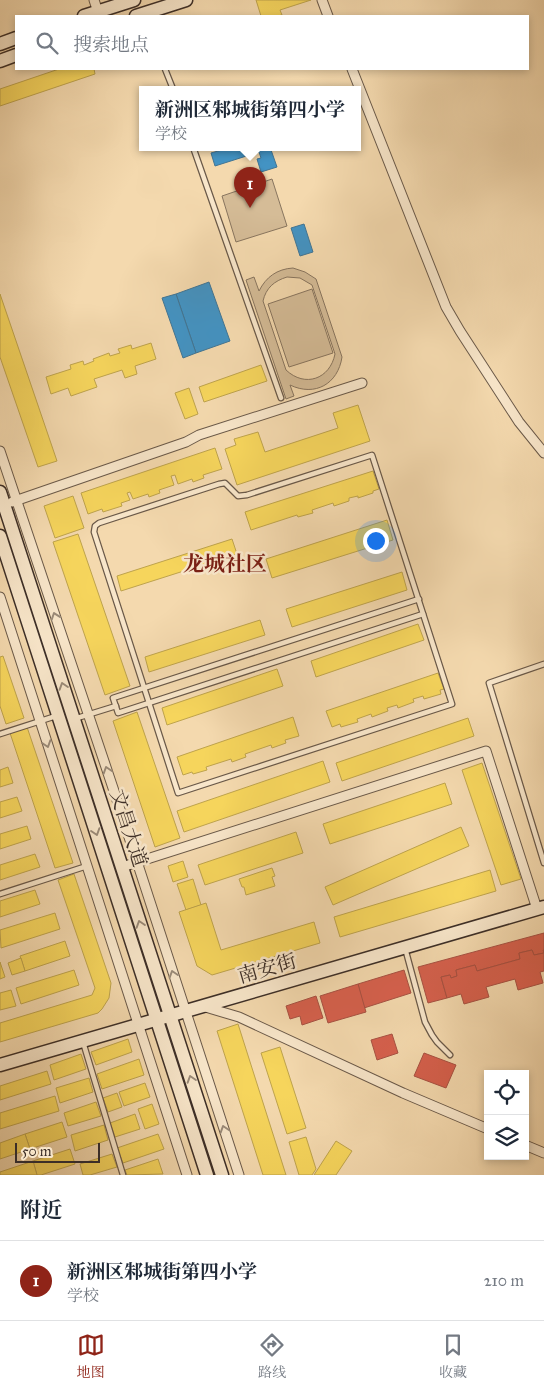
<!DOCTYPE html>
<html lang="zh">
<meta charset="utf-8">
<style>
body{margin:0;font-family:"IM FELL Great Primer","Noto Serif SC",serif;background:#f6f6f7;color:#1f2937}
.controls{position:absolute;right:15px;bottom:15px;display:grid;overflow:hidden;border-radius:0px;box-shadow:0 2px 8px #0003}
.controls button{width:45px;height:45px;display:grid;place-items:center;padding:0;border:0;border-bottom:1px solid #e0e1e3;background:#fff;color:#1f2937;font:25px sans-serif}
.scale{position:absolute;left:15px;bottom:12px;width:85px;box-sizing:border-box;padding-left:5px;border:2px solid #3c2e27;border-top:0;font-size:14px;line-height:18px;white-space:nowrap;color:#3c2e27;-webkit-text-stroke:4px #f8e6ca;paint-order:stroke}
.you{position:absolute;left:375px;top:540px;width:18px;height:18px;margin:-12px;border:4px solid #fff;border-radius:50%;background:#1a73e8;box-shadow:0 0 0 8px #1a73e833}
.badge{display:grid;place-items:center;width:32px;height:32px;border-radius:50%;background:#8f2418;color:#fff;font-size:16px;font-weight:700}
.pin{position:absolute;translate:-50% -41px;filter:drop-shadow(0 1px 2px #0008)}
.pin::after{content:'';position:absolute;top:26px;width:18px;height:15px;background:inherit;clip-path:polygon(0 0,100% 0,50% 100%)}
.popup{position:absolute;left:139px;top:86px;width:222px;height:65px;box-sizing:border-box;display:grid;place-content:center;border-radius:0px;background:#fff;filter:drop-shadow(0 1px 4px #0005);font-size:16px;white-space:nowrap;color:#747a83}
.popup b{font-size:19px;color:#1f2937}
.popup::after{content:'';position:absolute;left:50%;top:100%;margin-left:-10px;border:10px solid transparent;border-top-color:#fff}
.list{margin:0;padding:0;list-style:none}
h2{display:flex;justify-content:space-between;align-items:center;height:65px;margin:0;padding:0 20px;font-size:21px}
h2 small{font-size:16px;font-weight:400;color:#747a83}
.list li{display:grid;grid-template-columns:32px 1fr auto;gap:15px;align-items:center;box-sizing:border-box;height:80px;padding:0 20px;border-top:1px solid #e0e1e3}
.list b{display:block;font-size:19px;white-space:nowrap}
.list p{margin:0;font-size:16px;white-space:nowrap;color:#747a83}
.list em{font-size:16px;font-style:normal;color:#747a83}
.icon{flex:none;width:28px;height:28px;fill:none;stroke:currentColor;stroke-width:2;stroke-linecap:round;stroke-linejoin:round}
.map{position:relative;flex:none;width:544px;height:1175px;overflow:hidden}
.search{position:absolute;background:#fff;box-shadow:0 2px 8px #0003;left:15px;right:15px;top:15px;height:55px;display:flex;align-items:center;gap:12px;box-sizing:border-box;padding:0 18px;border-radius:0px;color:#747a83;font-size:19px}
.sheet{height:145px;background:#fff}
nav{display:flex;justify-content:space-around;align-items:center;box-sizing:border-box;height:70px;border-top:1px solid #e0e1e3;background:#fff;font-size:14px;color:#747a83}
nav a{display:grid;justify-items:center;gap:2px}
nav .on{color:#8f2418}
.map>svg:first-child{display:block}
</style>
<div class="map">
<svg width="544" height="1175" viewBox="0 0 544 1175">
<rect width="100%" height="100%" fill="#f4d9ae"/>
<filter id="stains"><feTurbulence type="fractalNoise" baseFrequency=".004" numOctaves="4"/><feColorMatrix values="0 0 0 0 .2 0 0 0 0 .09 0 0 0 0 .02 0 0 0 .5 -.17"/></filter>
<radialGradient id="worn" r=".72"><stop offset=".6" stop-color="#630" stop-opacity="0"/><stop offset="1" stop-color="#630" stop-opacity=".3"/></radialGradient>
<!-- green -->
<g fill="#d5bc97" stroke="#88755f" fill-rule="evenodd">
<polygon points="272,179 287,226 236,242 222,196"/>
<path d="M 293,268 L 305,272 L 316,279 L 342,357 C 338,384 315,397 290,385 L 294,396 L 286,399 L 246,280 L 254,277 L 259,291 C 266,277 277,269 293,268 ZM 287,277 L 300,278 L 312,285 L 335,354 C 330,379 305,388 286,370 L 263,301 C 266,288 274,281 287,277 Z"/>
<polygon points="312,289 333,353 289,367 268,304"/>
</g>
<!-- homes -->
<g fill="#f6d55c" stroke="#bea34c">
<polygon points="256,0 311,0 280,10 282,15 277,16 261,16"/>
<polygon points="59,69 94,69 95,74 0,106 0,89"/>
<polygon points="0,294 57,461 38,467 0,357"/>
<polygon points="151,343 156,359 135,366 137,374 125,378 122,370 94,379 97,387 71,396 68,388 51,394 46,377 71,369 70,365 83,361 84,365 94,361 93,359 109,353 110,356 120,353 118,349 131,345 132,349"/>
<polygon points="261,365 267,381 204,402 199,387"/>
<polygon points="189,388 198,414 185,419 175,393"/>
<polygon points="358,405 370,441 237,485 225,449 236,445 234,439 258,432 265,452 338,428 333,413"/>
<polygon points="215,448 222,469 203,475 204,478 193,482 192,479 178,484 175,475 171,476 174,485 159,490 160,493 149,497 148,494 133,499 130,492 127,493 130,500 121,503 122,506 103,512 102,509 88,514 81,493"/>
<polygon points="373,471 379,489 373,491 373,493 358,498 358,496 349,498 349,501 334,506 333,503 312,510 313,513 298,517 297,515 251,530 245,512"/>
<polygon points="73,496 84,528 55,538 44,506"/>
<polygon points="387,520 393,540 272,578 266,559"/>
<polygon points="78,534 130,686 105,695 53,542"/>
<polygon points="232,539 237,554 121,591 117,576"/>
<polygon points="402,572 407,590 292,627 286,609"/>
<polygon points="260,620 265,635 149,672 145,657"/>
<polygon points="418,624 424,640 316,677 311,661"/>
<polygon points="3,656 24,718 6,724 0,706 0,657"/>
<polygon points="277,669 283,686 167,725 162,708"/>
<polygon points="438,673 444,689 440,690 441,694 424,699 423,696 413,699 414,702 398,708 397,705 387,708 388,711 372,717 371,714 357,719 358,722 341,727 340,724 332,727 326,711"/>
<polygon points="137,712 180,838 155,847 113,721"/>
<polygon points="293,717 299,736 285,740 286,743 272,748 271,745 245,754 246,757 232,762 231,759 206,767 207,770 193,774 192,772 183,775 177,757"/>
<polygon points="468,718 474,736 342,781 336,763"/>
<polygon points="27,727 73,863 55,868 10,733"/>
<polygon points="323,761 330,782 184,832 177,811"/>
<polygon points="482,763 521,879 501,885 462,770"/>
<polygon points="8,767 13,783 0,787 0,770"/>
<polygon points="445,783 452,804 330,844 323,824"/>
<polygon points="17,797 22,811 0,818 0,802"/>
<polygon points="27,826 31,839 0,849 0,834"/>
<polygon points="461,827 469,846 333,905 325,887"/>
<polygon points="296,832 303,853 205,885 198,865"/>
<polygon points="35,854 40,867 0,880 0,865"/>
<polygon points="183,861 188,877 173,882 168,866"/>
<polygon points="272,868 275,876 272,877 275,886 246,895 244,887 242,887 239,879"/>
<polygon points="490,870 496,891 340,937 334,917"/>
<polygon points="74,874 111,983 109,998 102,1009 98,1013 0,1042 0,1023 92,995 95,988 58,880"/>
<polygon points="193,879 201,905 186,910 177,884"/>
<polygon points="35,890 40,904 0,917 0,901"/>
<polygon points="206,903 221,950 314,922 320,943 212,975 197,966 179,912"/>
<polygon points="55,913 60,929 1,948 0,930"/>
<polygon points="65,941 70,956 25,971 20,956"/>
<polygon points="21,958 25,971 12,975 8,963"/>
<polygon points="0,962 5,977 0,979"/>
<polygon points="74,970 79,985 21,1004 16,988"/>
<polygon points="11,990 16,1006 0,1010 0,993"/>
<polygon points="238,1024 286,1175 263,1175 217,1031"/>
<polygon points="128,1039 132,1052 96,1065 91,1052"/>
<polygon points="280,1047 306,1128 287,1134 261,1053"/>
<polygon points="81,1054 86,1069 54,1080 50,1065"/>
<polygon points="139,1059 144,1075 102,1089 97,1074"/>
<polygon points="47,1071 51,1084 0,1100 0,1086"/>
<polygon points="89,1078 93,1092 60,1103 56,1088"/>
<polygon points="145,1083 150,1097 124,1106 119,1092"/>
<polygon points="117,1093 122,1107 108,1112 103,1098"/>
<polygon points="55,1096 59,1111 0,1129 0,1113"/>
<polygon points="96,1102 101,1116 68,1126 64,1113"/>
<polygon points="152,1104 159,1124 145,1129 138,1109"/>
<polygon points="135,1114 140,1129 115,1137 110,1123"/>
<polygon points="62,1122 67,1137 30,1149 25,1134"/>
<polygon points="104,1125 108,1140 75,1151 71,1135"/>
<polygon points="25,1134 30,1149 0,1159 0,1143"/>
<polygon points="158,1134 164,1149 123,1163 117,1148"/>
<polygon points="306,1137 316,1169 312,1175 299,1175 289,1142"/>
<polygon points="336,1141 352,1151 336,1175 314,1175"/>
<polygon points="70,1149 75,1164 41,1175 37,1175 33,1161"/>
<polygon points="112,1154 117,1167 90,1175 83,1175 80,1164"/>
<polygon points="158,1159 163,1174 127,1175 125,1170"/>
<polygon points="33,1161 37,1175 0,1175 0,1172"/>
</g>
<!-- shops -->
<g fill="#d6604d" stroke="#a85142">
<polygon points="544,933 544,953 534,955 532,950 519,953 520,959 477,971 475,965 456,970 457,976 451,978 450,975 441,977 447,998 428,1003 418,967"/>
<polygon points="532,950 534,955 544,953 543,950 544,950 544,971 540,972 543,983 518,990 515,979 486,987 489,997 464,1004 461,994 447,998 441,977 450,975 451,978 457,976 456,970 475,965 477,971 520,959 519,953"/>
<polygon points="404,970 411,993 364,1008 358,984"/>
<polygon points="358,984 366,1012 328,1023 320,996"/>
<polygon points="316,996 323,1018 302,1025 300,1016 290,1019 286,1006"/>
<polygon points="392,1034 398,1053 377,1060 371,1040"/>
<polygon points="424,1053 456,1065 446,1088 414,1076"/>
</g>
<!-- schools -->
<g fill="#4393c3" stroke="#417594">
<polygon points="232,147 270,147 277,167 261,172 257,159 261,158 259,152 215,166 211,153"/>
<polygon points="304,224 313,252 300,256 291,228"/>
<polygon points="209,282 230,341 196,353 176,294"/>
<polygon points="176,294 196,353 183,358 162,298"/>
</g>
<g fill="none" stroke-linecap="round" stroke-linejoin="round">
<defs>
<g id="lane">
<polyline points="165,69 173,89"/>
<polyline points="193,147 281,398"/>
<polygon points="372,455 452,704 178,793 94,532 95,526 99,523 219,484 225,483 238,496 247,495"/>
<polyline points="419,599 113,698 118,713 423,614"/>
<polyline points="544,664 489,683 544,863"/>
<polyline points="74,719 116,706"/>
<polyline points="0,734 56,716"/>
<polyline points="0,894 87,866"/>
<polyline points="405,948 425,1022 432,1035 437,1042 450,1055"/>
<polyline points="83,1042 123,1175"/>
</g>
<g id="street">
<polyline points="94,0 98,12"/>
<polyline points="322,0 328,16"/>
<polyline points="352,69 446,307 460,331 519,422 544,453"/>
<polyline points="0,451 114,791 239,1175"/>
<polyline points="12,502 186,442 199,435 362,383"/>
<polyline points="0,597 187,1175"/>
<polyline points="122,867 486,751 537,909"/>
<polyline points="202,1006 239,1017 403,1093 488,1129"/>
<polyline points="525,1145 544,1153"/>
</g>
<g id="secondary">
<polyline points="84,16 134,0"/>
<polyline points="136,16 186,0"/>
<polyline points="0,44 16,38"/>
<polyline points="0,61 16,55"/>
<polyline points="0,492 222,1175"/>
<polyline points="0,536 207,1175"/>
<polyline points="0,1065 544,907"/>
</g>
</defs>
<!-- lane casing -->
<use href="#lane" stroke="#6a5949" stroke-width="7"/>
<!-- street casing -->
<use href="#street" stroke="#6a5949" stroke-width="11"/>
<!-- secondary casing -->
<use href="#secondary" stroke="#3c2e27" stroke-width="15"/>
<!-- lane -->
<use href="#lane" stroke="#f8e6ca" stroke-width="4.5"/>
<!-- street -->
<use href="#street" stroke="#f8e6ca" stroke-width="9"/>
<!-- secondary -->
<use href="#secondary" stroke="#f8e6ca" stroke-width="12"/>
</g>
<!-- one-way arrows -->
<defs><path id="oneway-chevron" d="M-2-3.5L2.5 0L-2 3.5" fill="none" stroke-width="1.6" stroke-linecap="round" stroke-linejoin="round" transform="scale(1.25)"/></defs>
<g stroke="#9a8a78">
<use href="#oneway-chevron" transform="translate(55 616) rotate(-109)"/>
<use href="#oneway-chevron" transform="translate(63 686) rotate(-108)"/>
<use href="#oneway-chevron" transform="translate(47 744) rotate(72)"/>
<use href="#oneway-chevron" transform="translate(107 770) rotate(-108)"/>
<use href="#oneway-chevron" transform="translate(96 832) rotate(72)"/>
<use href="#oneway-chevron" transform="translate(140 924) rotate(-108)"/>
<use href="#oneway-chevron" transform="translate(173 974) rotate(-108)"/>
<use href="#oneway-chevron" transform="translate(191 1079) rotate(-108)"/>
<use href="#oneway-chevron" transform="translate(224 1129) rotate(-108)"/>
</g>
<g text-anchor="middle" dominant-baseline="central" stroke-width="5" stroke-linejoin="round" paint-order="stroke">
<!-- street labels -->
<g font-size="20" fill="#3c2e27" stroke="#f8e6ca">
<text transform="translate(129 828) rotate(72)">文昌大道</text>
<text transform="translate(267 968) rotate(-16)">南安街</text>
</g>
<!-- neighbourhood labels -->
<g font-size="21" font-weight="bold" fill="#7a1f14" stroke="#f8e6ca">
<text x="225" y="564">龙城社区</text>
</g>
</g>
<rect width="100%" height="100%" filter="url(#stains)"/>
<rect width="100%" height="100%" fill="url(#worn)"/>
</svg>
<div class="controls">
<button><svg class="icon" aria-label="locate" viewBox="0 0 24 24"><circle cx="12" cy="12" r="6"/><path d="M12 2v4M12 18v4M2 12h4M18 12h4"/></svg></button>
<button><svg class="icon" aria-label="layers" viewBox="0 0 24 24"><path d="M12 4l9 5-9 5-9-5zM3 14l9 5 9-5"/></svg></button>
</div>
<div class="scale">50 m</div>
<div class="you"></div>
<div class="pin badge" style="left:250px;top:208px">1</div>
<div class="popup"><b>新洲区邾城街第四小学</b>学校</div>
<div class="search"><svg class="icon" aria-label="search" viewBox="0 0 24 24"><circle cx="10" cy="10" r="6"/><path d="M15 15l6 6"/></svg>搜索地点</div>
</div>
<section class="sheet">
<h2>附近<small></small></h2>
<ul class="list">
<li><span class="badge">1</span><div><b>新洲区邾城街第四小学</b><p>学校</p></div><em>210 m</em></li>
</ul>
</section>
<nav>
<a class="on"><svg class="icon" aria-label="map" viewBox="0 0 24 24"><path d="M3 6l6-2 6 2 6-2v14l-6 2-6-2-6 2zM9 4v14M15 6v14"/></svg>地图</a>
<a><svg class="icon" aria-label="directions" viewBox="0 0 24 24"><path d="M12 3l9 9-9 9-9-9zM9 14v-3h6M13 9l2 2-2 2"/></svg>路线</a>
<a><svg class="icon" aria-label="saved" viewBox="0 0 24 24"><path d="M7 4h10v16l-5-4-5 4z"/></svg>收藏</a>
</nav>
